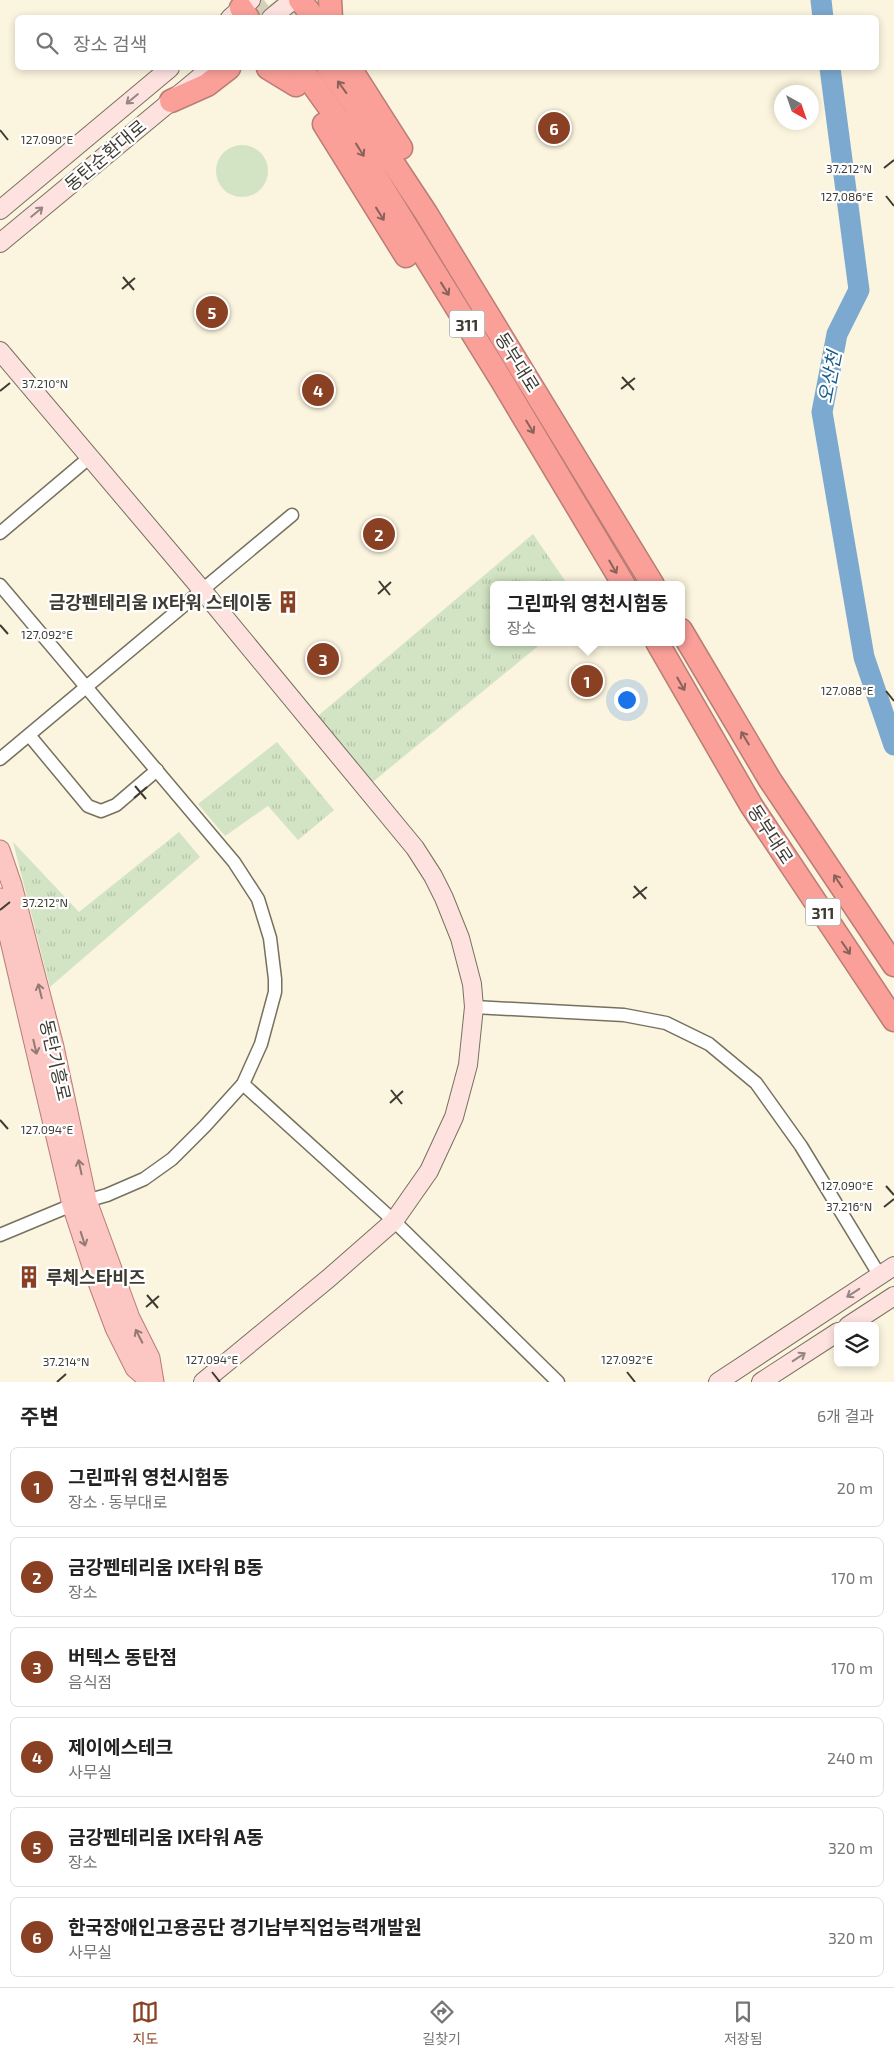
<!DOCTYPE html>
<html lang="ko">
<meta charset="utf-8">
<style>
body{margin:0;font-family:"Exo 2","Noto Sans KR",sans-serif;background:#f2f2f2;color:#222}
.controls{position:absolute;right:15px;bottom:15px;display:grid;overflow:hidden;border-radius:8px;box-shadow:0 2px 8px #0003}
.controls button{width:45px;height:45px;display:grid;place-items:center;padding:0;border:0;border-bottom:1px solid #e0e0e0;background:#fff;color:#222;font:25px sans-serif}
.compass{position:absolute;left:774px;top:85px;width:45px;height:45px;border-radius:50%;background:#fff;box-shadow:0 2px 8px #0003;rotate:140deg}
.you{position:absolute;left:626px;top:699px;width:18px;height:18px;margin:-12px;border:4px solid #fff;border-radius:50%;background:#1a73e8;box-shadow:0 0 0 8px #1a73e833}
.badge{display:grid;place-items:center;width:32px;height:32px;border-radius:50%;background:#8a4123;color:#fff;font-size:16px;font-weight:700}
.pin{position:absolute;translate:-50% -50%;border:2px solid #fff;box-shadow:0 1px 5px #0006}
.popup{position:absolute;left:490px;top:581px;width:195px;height:65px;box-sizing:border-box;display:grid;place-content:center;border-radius:8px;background:#fff;filter:drop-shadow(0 1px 4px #0005);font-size:16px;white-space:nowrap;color:#767676}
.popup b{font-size:19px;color:#222}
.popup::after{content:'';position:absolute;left:50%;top:100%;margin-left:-10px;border:10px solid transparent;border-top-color:#fff}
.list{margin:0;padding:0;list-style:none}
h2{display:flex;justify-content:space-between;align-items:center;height:65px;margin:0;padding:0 20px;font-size:21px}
h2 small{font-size:16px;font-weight:400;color:#767676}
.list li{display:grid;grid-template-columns:32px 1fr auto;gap:15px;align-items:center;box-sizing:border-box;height:80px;margin:0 10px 10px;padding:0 10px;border:1px solid #e0e0e0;border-radius:8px}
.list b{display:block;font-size:19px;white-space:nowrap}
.list p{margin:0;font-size:16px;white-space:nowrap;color:#767676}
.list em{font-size:16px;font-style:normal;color:#767676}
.icon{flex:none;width:28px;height:28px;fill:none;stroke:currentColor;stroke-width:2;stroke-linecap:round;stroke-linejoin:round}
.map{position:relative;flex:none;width:894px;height:1382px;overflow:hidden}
.search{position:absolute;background:#fff;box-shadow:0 2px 8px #0003;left:15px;right:15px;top:15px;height:55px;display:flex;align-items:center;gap:12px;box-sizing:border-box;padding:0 18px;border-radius:8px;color:#767676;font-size:19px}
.sheet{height:605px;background:#fff}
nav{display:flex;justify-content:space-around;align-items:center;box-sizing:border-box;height:70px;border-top:1px solid #e0e0e0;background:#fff;font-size:14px;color:#767676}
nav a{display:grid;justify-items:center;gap:2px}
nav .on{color:#8a4123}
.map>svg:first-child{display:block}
</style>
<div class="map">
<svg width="894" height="1382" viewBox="0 0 894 1382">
<defs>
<pattern id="park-tufts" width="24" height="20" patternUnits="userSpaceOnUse" patternTransform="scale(1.25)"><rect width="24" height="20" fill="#d2e4c3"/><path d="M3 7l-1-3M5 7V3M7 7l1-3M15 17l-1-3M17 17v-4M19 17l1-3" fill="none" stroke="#b5c4a8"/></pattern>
</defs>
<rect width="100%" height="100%" fill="#fbf4de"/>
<!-- grass -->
<circle fill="#d2e4c3" cx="242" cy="171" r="26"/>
<!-- park -->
<g fill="url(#park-tufts)">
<polygon points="533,534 568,585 493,585 493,642 543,642 369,785 312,721"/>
<polygon points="277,742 334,810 298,840 268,806 225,836 198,804"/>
<polygon points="179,832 200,857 50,987 13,842 79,912"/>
</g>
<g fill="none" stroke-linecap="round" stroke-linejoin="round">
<!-- river -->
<g stroke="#7ca9cf" stroke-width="21">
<polyline points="821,0 823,18"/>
<polyline points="830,68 859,290 837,334 822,412 864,657 894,745"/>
</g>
<!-- highway-tunnel -->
<g stroke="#d5cfbc" stroke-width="22" stroke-dasharray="22 11" stroke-linecap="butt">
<polyline points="250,0 264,18"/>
<polyline points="276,0 290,18"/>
</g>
<defs>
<g id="street">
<polyline points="0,533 90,457"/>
<polyline points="0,585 234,862 258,899 270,938 275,979 275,992 261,1044 243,1084 205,1126 172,1159 144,1179 107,1195 72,1205 0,1235"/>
<polyline points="29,735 88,806 101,811 116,805 157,770"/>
<polyline points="0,759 292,515"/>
<polyline points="474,1007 624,1015 666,1023 709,1044 756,1083 801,1146 880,1276"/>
<polyline points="243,1084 394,1221 558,1382"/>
</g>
<g id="secondary">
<polyline points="230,18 251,0"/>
<polyline points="271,18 293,0"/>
<polyline points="0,210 170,68"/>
<polyline points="0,243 211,68"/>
<polyline points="0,351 203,591 415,848 433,876 444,898 460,938 472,984 474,1007 468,1065 454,1117 429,1171 394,1221 329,1278 203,1382"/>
<polyline points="848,1326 894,1296"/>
<polyline points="718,1382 894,1266"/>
<polyline points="761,1382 838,1332"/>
</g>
<g id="primary">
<polyline points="0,850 12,885 54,1047 87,1201 130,1318 150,1358 154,1382"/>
<polyline points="0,898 72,1205 93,1269 115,1328 135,1368 151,1382"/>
</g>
<g id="highway">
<polyline points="300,0 314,18"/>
<polyline points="330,0 331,18"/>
<polyline points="241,8 248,18"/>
<polyline points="268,68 296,85"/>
<polyline points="301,68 355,143 502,381 624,585"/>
<polyline points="328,68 354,104 426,213 653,585"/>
<polyline points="350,68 401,148"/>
<polyline points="171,101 207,85 229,68"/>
<polyline points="324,124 406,256"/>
<polyline points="681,630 770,780 894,965"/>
<polyline points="657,642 751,805 894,1020"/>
</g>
</defs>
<!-- street casing -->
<use href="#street" stroke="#76715e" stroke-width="15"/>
<!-- secondary casing -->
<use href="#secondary" stroke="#76715e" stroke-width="20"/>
<!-- primary casing -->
<use href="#primary" stroke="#b87d75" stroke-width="21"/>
<!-- highway casing -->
<use href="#highway" stroke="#b87d75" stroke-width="25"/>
<!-- street -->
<use href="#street" stroke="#fff" stroke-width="12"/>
<!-- secondary -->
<use href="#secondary" stroke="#fee2e0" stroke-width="18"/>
<!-- primary -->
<use href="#primary" stroke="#fcc6c2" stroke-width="19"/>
<!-- highway -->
<use href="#highway" stroke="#faa099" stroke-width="22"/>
</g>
<!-- one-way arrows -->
<defs><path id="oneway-shaft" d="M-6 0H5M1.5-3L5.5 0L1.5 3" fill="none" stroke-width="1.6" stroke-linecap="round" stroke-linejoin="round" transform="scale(1.25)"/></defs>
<g stroke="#89635b">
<use href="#oneway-shaft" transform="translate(342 87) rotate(-126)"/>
<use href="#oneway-shaft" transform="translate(360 150) rotate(58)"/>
<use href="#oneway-shaft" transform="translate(380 214) rotate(58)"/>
<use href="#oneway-shaft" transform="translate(445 289) rotate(58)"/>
<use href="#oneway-shaft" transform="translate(530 427) rotate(59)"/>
<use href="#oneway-shaft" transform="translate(613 567) rotate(60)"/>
<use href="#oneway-shaft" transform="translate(681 684) rotate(60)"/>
<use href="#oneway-shaft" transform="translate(745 738) rotate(-121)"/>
<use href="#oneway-shaft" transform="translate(838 881) rotate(-124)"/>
<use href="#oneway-shaft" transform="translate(846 948) rotate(56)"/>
</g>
<g stroke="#948680">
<use href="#oneway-shaft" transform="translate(132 99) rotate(140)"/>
<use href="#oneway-shaft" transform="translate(37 212) rotate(-40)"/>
<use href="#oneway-shaft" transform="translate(853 1293) rotate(147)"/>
<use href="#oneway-shaft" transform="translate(799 1357) rotate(-33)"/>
</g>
<g stroke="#937a73">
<use href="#oneway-shaft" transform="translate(40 991) rotate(-104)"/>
<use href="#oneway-shaft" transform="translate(35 1047) rotate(77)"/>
<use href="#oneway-shaft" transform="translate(80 1167) rotate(-102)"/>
<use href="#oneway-shaft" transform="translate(83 1239) rotate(72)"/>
<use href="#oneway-shaft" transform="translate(139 1336) rotate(-117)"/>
</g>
<!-- ticks -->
<path fill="none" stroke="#3d3b32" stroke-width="2" d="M 0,130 L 8,140M 884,168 L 894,160M 886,196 L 894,206M 123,277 L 134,290M 122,289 L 135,278M 622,377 L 634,390M 621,389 L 635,378M 0,391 L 10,383M 379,581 L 390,595M 378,594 L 391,582M 0,625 L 8,634M 886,691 L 894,701M 135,786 L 146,799M 134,798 L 147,787M 634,886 L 646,899M 633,898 L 647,887M 0,910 L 10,902M 391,1090 L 402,1104M 390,1103 L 403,1091M 0,1120 L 8,1129M 886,1186 L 894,1195M 884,1207 L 894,1199M 147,1295 L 158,1308M 146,1307 L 159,1296M 212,1372 L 220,1382M 627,1372 L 635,1382M 57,1382 L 66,1374"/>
<!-- icons -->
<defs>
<symbol id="building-bare" viewBox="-9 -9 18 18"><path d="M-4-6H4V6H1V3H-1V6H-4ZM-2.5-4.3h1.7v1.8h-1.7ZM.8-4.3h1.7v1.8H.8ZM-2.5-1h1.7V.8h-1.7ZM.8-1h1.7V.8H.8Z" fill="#8a4123" stroke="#fff" stroke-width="2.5" paint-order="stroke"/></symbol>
</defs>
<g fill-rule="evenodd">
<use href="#building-bare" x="272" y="586" width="32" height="32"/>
<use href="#building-bare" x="13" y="1261" width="32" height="32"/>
</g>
<g text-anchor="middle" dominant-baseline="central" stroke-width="4.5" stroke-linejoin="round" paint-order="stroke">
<!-- shield labels -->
<g fill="#fff" stroke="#777670" stroke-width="1">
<rect x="449.5" y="310.5" width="35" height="27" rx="4"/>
<rect x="805.5" y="898.5" width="35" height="27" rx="4"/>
</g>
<g font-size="16" font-weight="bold" fill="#3d3b32">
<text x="467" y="324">311</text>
<text x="823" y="912">311</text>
</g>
<!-- street labels -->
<g font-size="18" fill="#3d3b32" stroke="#fff">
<text transform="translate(105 155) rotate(-40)">동탄순환대로</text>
<text transform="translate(518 362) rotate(58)">동부대로</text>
<text transform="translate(771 834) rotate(57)">동부대로</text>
<text transform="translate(56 1060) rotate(77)">동탄기흥로</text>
</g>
<!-- poi labels -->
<g font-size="18" font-weight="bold" fill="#3d3b32" stroke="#fff" text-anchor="end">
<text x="272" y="602">금강펜테리움 IX타워 스테이동</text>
<text x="46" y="1277" text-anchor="start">루체스타비즈</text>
</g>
<!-- water labels -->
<g font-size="19" font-style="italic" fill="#155c8d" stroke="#fff">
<text transform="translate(829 377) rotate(-79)">오산천</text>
</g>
</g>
<g font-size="12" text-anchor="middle" fill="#3d3b32" stroke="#fff" stroke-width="4.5" stroke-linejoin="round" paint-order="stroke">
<text x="47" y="144">127.090°E</text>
<text x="849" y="173">37.212°N</text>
<text x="847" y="201">127.086°E</text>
<text x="45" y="388">37.210°N</text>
<text x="47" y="639">127.092°E</text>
<text x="847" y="695">127.088°E</text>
<text x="45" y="907">37.212°N</text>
<text x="47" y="1134">127.094°E</text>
<text x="847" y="1190">127.090°E</text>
<text x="849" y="1211">37.216°N</text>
<text x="212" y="1364">127.094°E</text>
<text x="627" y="1364">127.092°E</text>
<text x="66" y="1366">37.214°N</text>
</g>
</svg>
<div class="controls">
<button><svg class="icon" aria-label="layers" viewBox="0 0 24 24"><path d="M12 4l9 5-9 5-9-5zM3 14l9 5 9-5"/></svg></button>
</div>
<svg class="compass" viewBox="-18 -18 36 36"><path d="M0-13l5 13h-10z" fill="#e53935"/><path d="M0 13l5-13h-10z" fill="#767676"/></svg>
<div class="you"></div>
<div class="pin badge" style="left:587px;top:681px">1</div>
<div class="popup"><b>그린파워 영천시험동</b>장소</div>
<div class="pin badge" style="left:379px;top:534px">2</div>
<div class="pin badge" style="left:323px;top:659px">3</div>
<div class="pin badge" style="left:318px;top:390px">4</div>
<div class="pin badge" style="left:212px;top:312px">5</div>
<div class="pin badge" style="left:554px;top:128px">6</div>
<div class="search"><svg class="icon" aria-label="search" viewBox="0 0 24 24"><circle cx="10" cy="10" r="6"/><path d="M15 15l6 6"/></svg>장소 검색</div>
</div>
<section class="sheet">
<h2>주변<small>6개 결과</small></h2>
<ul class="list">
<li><span class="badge">1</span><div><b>그린파워 영천시험동</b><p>장소 · 동부대로</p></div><em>20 m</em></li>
<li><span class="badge">2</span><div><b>금강펜테리움 IX타워 B동</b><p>장소</p></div><em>170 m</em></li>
<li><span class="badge">3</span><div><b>버텍스 동탄점</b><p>음식점</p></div><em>170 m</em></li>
<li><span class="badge">4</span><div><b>제이에스테크</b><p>사무실</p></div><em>240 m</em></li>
<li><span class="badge">5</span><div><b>금강펜테리움 IX타워 A동</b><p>장소</p></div><em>320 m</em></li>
<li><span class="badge">6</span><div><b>한국장애인고용공단 경기남부직업능력개발원</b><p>사무실</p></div><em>320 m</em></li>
</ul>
</section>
<nav>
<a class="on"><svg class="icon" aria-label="map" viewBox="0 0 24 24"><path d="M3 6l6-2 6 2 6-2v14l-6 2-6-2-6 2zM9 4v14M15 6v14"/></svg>지도</a>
<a><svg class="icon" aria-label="directions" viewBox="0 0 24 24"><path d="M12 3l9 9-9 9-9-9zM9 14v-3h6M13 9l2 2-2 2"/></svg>길찾기</a>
<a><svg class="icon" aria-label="saved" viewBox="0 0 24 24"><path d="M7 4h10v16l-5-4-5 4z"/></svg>저장됨</a>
</nav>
